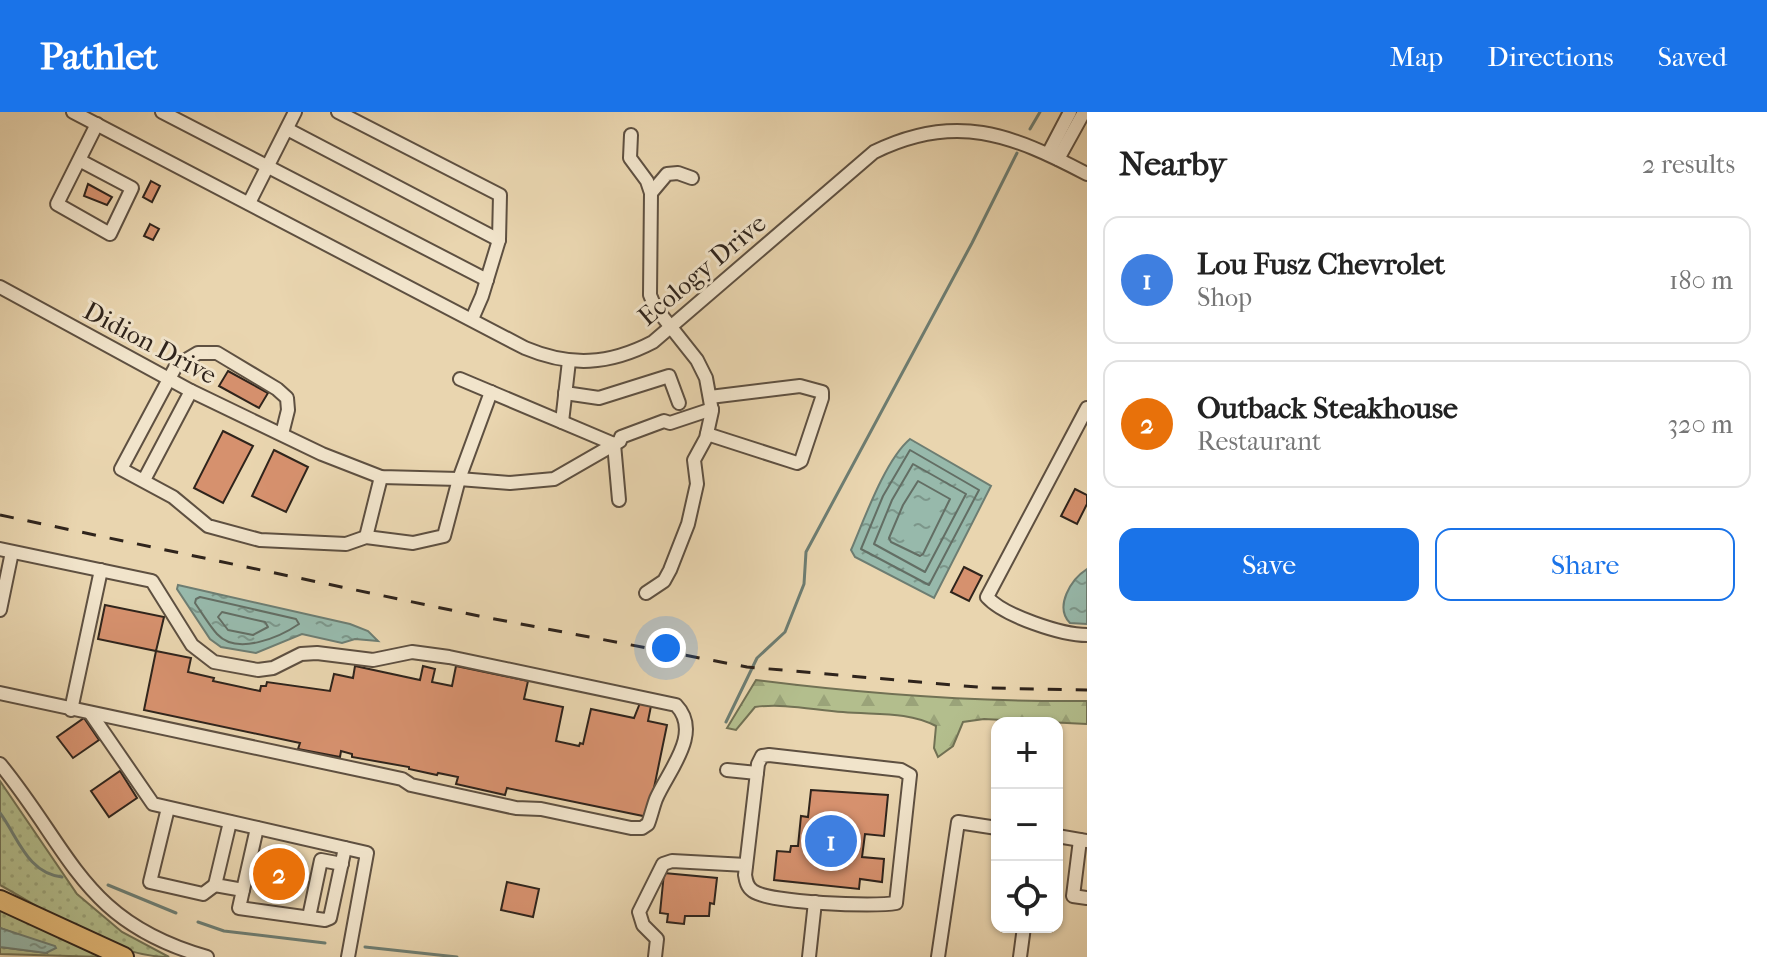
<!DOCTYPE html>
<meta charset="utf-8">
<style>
body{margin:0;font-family:"IM FELL French Canon",serif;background:#f2f2f2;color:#222}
.controls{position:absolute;right:24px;bottom:24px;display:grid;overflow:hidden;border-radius:16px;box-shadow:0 2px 6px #0004}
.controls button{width:72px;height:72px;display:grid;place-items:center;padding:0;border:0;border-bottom:2px solid #e0e0e0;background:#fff;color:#222;font:40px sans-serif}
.you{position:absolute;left:666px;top:536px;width:28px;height:28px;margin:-20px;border:6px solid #fff;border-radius:50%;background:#1a73e8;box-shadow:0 0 0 12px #1a73e833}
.badge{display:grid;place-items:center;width:52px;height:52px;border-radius:50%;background:#1a73e8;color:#fff;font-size:26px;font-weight:700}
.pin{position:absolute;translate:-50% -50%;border:4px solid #fff;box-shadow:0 2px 8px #0006}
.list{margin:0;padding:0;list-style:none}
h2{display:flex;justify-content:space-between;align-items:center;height:104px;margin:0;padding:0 32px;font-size:34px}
h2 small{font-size:26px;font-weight:400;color:#767676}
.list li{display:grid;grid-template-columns:52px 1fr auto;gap:24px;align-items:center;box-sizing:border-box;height:128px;margin:0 16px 16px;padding:0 16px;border:2px solid #e0e0e0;border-radius:16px}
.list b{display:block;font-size:30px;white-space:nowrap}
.list p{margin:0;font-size:26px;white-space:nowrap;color:#767676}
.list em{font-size:26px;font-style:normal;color:#767676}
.actions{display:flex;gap:16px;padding:24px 32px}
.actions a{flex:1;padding:18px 0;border:2px solid #1a73e8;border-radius:16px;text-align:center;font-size:28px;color:#1a73e8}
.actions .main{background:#1a73e8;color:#fff}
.icon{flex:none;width:44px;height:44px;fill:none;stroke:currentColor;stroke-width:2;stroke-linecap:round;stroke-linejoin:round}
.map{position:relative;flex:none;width:1087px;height:845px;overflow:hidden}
header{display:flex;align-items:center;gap:48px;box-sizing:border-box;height:112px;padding:0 40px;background:#1a73e8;color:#fff}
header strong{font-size:38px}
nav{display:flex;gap:44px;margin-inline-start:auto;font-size:28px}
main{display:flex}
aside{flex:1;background:#fff}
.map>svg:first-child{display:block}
</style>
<header>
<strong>Pathlet</strong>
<nav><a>Map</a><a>Directions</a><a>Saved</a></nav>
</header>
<main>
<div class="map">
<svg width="1087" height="845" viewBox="0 0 1087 845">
<defs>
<pattern id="grass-dots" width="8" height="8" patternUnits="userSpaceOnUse" patternTransform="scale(2)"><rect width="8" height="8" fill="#b3be8d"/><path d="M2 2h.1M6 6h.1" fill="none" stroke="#9aa379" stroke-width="1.8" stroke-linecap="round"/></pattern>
<pattern id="forest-firs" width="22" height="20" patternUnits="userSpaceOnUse" patternTransform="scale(2)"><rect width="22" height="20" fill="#b3be8d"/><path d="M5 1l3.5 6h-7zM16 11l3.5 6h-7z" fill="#9aa379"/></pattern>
<pattern id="water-ripples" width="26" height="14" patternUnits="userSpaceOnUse" patternTransform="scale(2)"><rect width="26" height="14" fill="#97b9ab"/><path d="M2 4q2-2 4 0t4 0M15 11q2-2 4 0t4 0" fill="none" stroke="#7c968a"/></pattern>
</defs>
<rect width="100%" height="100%" fill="#e9d5af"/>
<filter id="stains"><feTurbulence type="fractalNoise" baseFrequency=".0025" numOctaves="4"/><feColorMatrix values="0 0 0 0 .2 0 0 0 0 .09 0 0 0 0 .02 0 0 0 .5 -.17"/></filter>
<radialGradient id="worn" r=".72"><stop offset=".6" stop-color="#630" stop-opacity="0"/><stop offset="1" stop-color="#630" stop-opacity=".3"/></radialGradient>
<!-- grass -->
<g fill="url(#grass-dots)" stroke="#717154" stroke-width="2">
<path d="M 0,669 L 77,782 L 122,820 L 169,845 C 112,845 49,800 0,773 Z"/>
<polygon points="0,798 103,845 0,842 0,835 46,841 33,828 0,816"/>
</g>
<!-- forest -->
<path fill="url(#forest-firs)" stroke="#717154" stroke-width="2" d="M 756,568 C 866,582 976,590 1087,589 L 1087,612 L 984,607 L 963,610 L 953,634 L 938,645 L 934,636 L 936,614 C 908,599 875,603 843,600 C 814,598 784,591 755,595 L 736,618 L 727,616 Z"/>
<!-- water -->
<g fill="url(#water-ripples)" stroke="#6d7d72" stroke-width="2">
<path d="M 910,327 L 991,374 L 934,486 L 855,445 L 851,438 C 864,408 885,348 910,327 Z"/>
<path d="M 1087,457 L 1087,512 L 1070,511 C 1054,495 1071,467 1087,457 Z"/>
<polygon points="178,473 350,512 368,519 378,529 355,527 342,531 302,522 256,541 221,535 210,527 177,477"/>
<polygon points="0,816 55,834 56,836 46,841 0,835"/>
</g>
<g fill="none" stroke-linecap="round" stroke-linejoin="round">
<!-- shore -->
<g stroke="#636e64" stroke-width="2">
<polygon points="910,338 979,378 929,473 861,437 883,384"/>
<polygon points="913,352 966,382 925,460 874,432 892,388"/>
<polygon points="918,369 950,387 923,442 920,444 891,430 889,426 903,393"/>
<path d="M 200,485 L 296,507 L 299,512 C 280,525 237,544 217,522 C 209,513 202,501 195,491 L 196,487 Z"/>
<polygon points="222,500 265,510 268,515 253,523 228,518 218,505"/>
</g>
<!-- stream -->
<g stroke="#6d7d72" stroke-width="3">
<polyline points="1030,17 1040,0"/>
<polyline points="726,610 757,546 785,520 804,472 806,440 972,131 1017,41"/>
<path d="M 0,701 C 18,725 27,761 62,765"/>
<polyline points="108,773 176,801"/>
<polyline points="198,810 224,819 325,831"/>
<polyline points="365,835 457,845"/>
</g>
</g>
<!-- building -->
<g fill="#d6916e" stroke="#2f241c" stroke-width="2">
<polygon points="151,69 160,74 152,90 143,85"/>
<polygon points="88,72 112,85 107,93 84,84"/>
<polygon points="150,112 159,117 153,128 144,124"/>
<polygon points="228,259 268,281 259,296 219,274"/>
<polygon points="223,319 253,334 223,391 194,376"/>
<polygon points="274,338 308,355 286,400 252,384"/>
<polygon points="1075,377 1087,383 1087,392 1077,412 1061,404"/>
<polygon points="964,455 982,464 969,489 951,480"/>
<polygon points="105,493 164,505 156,539 98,527"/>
<polygon points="156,539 191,546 188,560 214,566 213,569 260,579 261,574 266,574 267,570 330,579 334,562 353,566 355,554 420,568 423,554 435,557 432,570 452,574 456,554 528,569 524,587 563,595 556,629 579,634 580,631 583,632 591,597 634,606 640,591 651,594 648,609 667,613 648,705 507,676 505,683 456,672 458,665 438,661 437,663 409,657 409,655 352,645 352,642 341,639 340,645 298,637 300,631 144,598"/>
<polygon points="84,606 99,628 73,646 57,625"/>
<polygon points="120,659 137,686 109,705 91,679"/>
<polygon points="811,678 888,683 884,724 865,722 862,745 884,747 882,770 860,767 859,777 774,768 777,739 790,740 791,734 798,734 801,704 808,705"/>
<polygon points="664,761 717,766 714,792 710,791 709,804 685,804 684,812 667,810 668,802 660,801"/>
<polygon points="507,770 539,777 533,805 501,798"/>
</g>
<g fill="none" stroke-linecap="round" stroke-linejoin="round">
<defs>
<g id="minor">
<path d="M 73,0 L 525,236 C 570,255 609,253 653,230 L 874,40 C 955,0 1011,22 1087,62"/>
<polyline points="162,0 487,168"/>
<polyline points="338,0 500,83 499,128 482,184 472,207"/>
<polyline points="287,17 499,128"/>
<polyline points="631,23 630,46 647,69 651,81 650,183 655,195 697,248 706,266 712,299 706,326 694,348 697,372 688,412 670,458 664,469 646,481"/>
<polyline points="1048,42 1070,0"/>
<polyline points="1058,47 1084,0"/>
<polyline points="79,48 132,76 110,122 57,92 97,12"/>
<polyline points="651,81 667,62 678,61 692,66"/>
<polyline points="249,91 295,0"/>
<polyline points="0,175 191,279 322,342 381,365 459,367 510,371 554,367 620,329 621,325 664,309 670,311 712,297"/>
<polyline points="460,267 614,332"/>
<polyline points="565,281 599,286 669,264 679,291"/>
<path d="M 1087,296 L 987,485 C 1004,504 1062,523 1087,523"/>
<polyline points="562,310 569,249"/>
<polyline points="282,322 288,298 287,286 277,277 217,241 198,241 176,254 121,357 173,385 208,414 260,428 346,432 366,425 413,431 444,424 459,367 491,280"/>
<polyline points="707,322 797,351 801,349 822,286 822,280 800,274 710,285"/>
<polyline points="614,332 619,388"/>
<polyline points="144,368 191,279"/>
<polyline points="366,425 381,365"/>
<path d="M 0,437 L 152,469 L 192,533 L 214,550 L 258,558 L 273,556 L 301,542 L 317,541 L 373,548 L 412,540 L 449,545 L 676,593 C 703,621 668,659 656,687 C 653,695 651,704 648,712 L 642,716 L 631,716 L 541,697 L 516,696 L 411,673 L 402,667 L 0,581"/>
<polyline points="0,498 12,440"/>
<polyline points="71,598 101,458"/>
<polyline points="91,602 153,692 367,741 348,845"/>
<path d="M 769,643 L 901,658 L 910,663 L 896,791 C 875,795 769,791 753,779 C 747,775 746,769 745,763 L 758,652 L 762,644 Z"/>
<path d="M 0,652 C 72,740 83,810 207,845"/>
<polyline points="727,658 757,661"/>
<polyline points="168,696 150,770 203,782 215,773"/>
<polyline points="230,710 215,773 243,778 239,796 325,808 330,806 345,736"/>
<polyline points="1057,724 1087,729"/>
<polyline points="1080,728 1073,784 1087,786"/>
<polyline points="243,778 257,716"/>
<polyline points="309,805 321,748 342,752"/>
<polyline points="655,845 657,827 643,813 639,800 663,752 672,749 746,753"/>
<polyline points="809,845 815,790"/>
<polyline points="938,845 958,710 997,716"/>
<polyline points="1020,845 1024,815"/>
</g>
<polyline id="highway" points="0,788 124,845"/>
</defs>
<!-- minor casing -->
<use href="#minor" stroke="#5e5041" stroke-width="16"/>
<!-- highway casing -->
<use href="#highway" stroke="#2f241c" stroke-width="22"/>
<!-- minor -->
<use href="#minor" stroke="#f1e4cb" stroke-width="12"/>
<!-- highway -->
<use href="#highway" stroke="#e4ba78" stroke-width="18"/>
<!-- rail -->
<polyline stroke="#2f241c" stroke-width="3" stroke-dasharray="14 14" stroke-linecap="butt" points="0,403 479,504 747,555 988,576 1087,578"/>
</g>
<g text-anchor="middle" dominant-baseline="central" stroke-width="6" stroke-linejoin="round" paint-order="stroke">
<!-- street labels -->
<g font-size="26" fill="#2f241c" stroke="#f1e4cb">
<text transform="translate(702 158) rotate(-40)">Ecology Drive</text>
<text transform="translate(150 231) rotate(28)">Didion Drive</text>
</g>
</g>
<rect width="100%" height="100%" filter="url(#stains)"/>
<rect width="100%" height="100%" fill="url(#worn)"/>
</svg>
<div class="controls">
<button>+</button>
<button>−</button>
<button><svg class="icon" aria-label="locate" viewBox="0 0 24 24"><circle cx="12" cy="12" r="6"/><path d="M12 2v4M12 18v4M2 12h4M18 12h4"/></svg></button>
</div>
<div class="you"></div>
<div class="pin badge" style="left:831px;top:729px;background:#3f7fe0">1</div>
<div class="pin badge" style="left:279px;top:762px;background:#e8710a">2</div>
</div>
<aside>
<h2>Nearby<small>2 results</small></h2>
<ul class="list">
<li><span class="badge" style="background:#3f7fe0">1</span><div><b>Lou Fusz Chevrolet</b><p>Shop</p></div><em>180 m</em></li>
<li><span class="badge" style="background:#e8710a">2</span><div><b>Outback Steakhouse</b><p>Restaurant</p></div><em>320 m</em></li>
</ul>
<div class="actions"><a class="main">Save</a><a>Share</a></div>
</aside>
</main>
